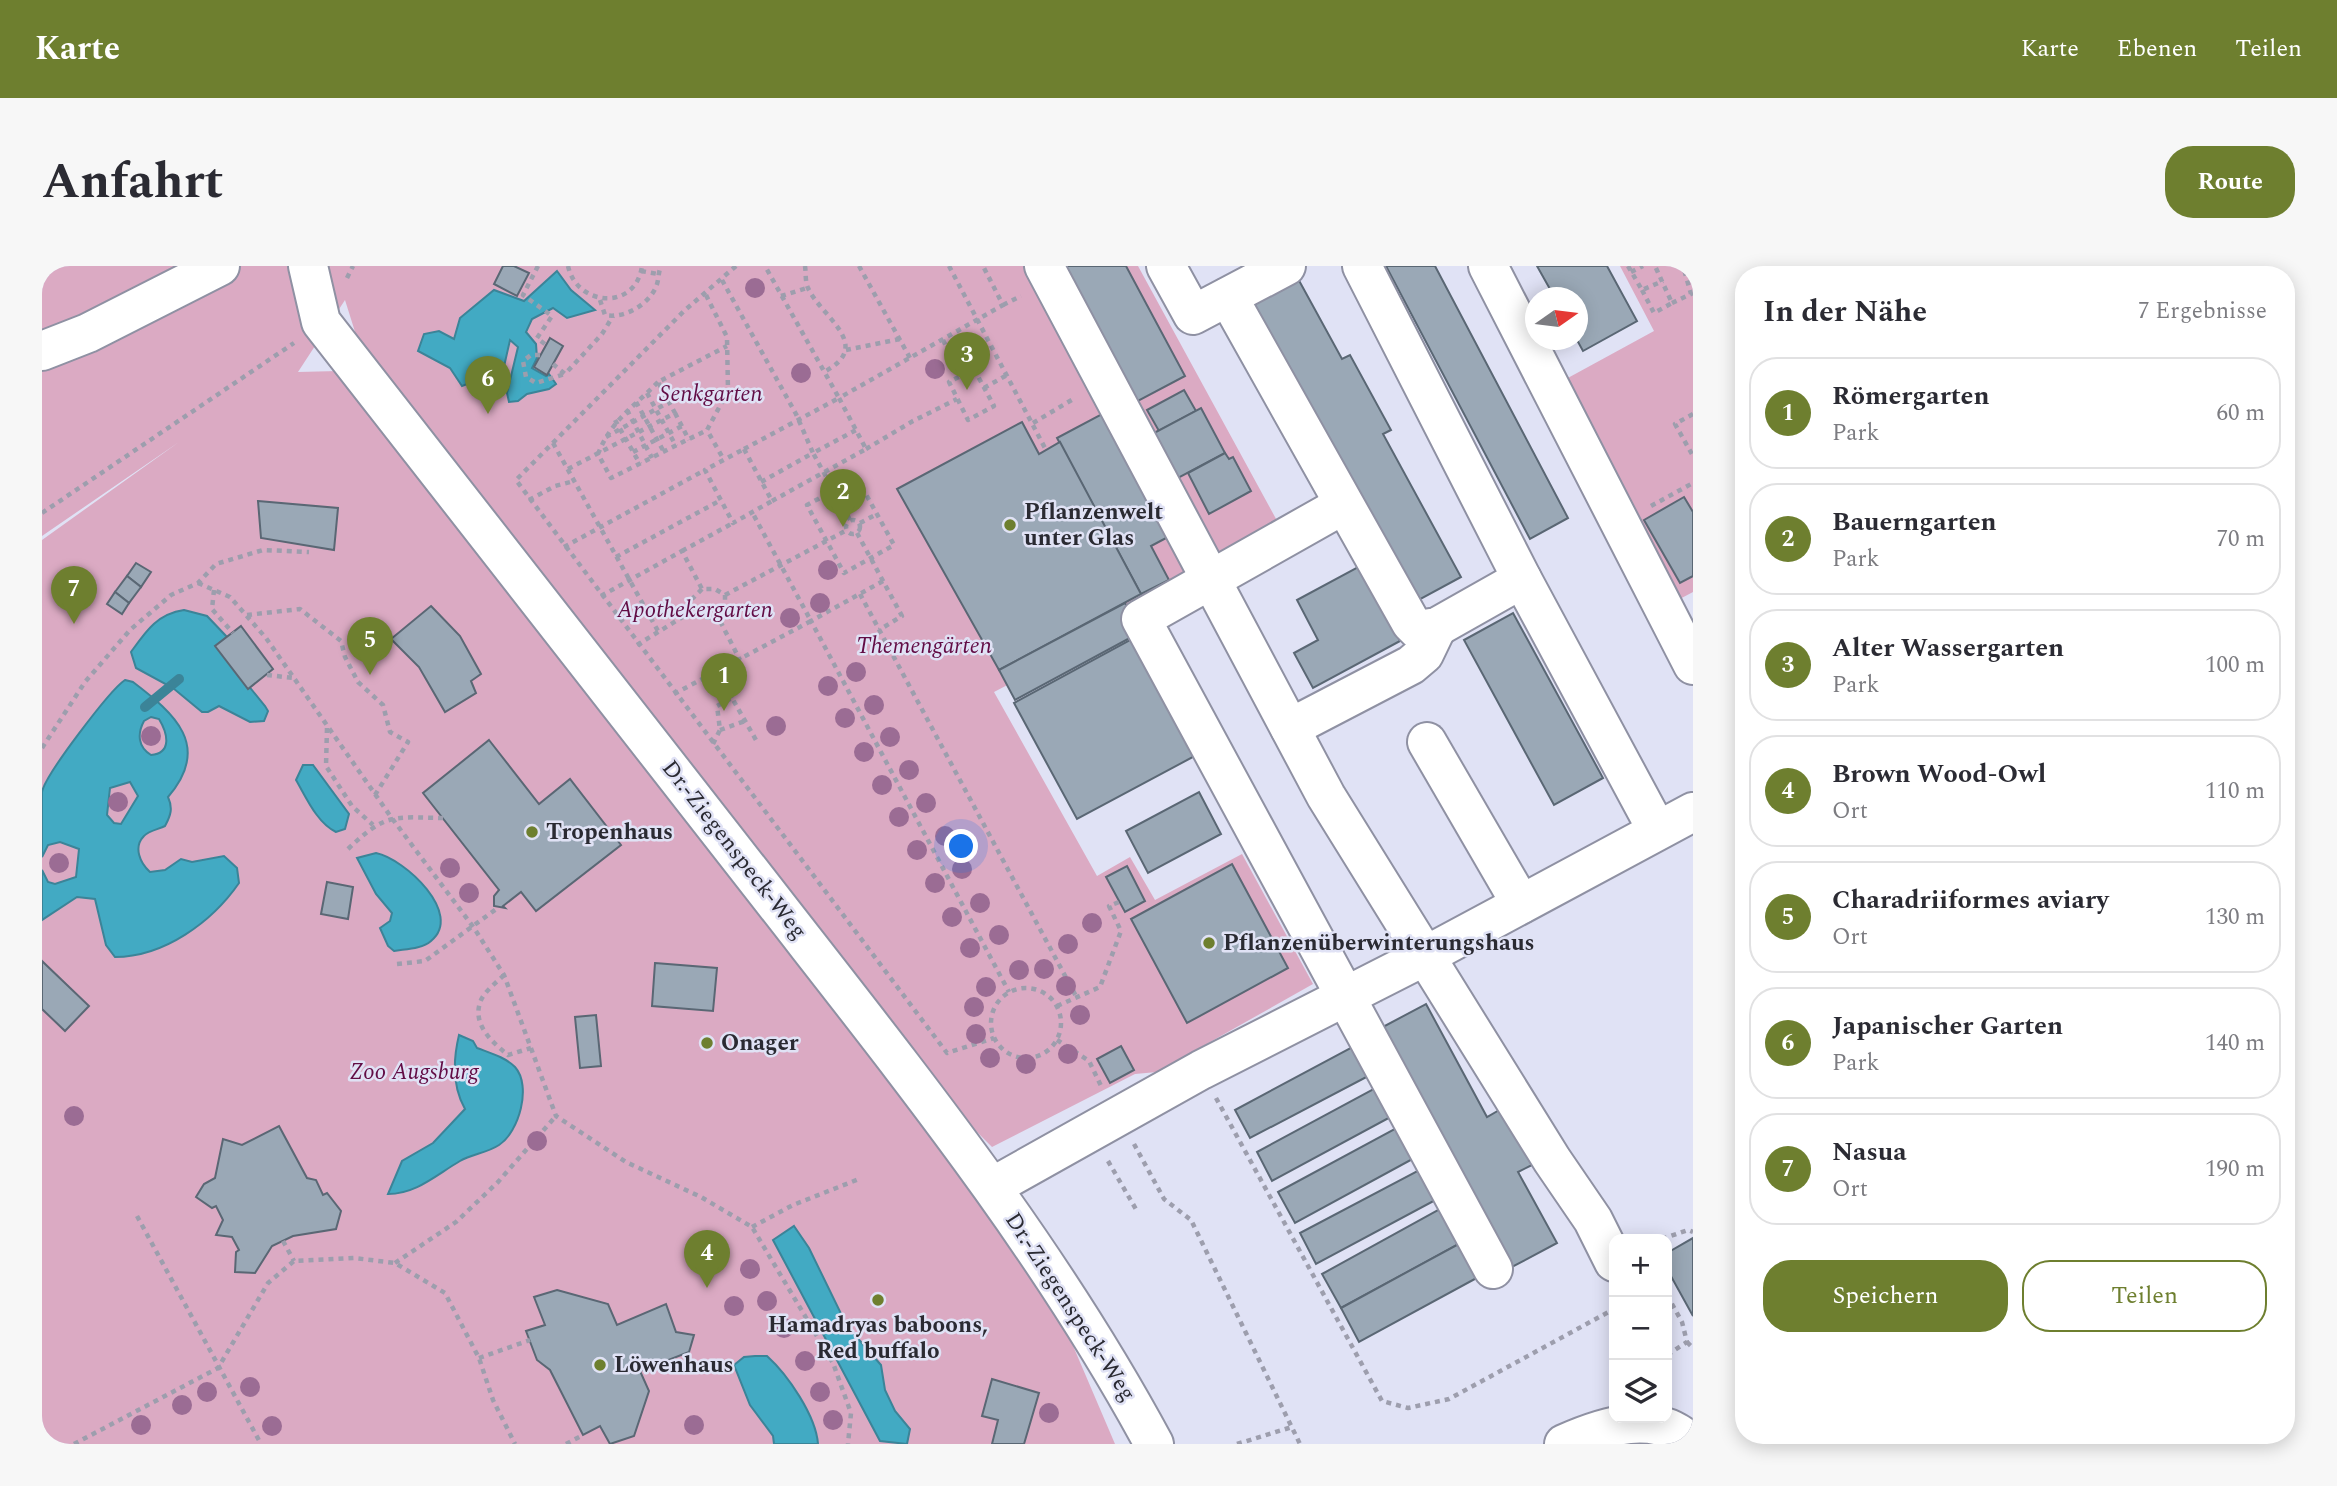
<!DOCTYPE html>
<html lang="de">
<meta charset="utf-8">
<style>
body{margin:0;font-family:Spectral,serif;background:#f7f7f7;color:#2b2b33}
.controls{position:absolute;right:21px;bottom:21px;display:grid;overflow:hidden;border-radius:14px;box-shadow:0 4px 18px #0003}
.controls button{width:63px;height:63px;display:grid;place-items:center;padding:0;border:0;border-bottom:2px solid #e1e1e2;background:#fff;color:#2b2b33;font:35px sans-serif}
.compass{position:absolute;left:1483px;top:21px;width:63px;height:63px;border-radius:50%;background:#fff;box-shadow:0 4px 18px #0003;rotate:76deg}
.you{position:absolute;left:920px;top:581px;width:24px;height:24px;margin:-18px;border:5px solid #fff;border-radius:50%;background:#1a73e8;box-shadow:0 0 0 10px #1a73e833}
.badge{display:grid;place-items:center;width:46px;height:46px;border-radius:50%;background:#6e7f2f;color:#fff;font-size:23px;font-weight:700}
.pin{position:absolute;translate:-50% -58px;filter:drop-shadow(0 2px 4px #0008)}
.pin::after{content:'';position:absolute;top:37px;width:24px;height:21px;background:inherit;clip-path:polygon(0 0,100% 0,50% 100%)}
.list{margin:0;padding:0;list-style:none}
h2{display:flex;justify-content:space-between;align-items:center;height:91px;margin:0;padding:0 28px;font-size:30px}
h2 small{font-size:23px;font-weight:400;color:#7c7c81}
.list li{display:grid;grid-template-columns:46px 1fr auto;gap:21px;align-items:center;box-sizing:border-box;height:112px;margin:0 14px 14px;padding:0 14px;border:2px solid #e1e1e2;border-radius:28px}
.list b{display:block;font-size:26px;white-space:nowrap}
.list p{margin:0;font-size:23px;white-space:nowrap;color:#7c7c81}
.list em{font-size:23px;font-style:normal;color:#7c7c81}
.actions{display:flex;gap:14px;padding:21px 28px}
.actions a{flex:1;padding:16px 0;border:2px solid #6e7f2f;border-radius:28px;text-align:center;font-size:24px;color:#6e7f2f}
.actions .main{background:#6e7f2f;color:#fff}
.icon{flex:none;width:38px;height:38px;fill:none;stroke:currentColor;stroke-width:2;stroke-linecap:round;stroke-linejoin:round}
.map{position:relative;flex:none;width:1651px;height:1178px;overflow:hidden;border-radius:28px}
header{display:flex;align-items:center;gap:42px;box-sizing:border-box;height:98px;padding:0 35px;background:#6e7f2f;color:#fff}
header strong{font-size:33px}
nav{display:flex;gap:38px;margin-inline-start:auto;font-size:24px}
.intro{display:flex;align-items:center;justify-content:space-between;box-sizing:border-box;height:168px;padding:0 42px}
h1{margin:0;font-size:49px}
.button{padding:18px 32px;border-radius:28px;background:#6e7f2f;color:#fff;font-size:24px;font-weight:700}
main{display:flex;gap:42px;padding:0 42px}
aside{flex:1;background:#fff;border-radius:28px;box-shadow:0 4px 18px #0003}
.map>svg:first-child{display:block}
</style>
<header>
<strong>Karte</strong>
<nav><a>Karte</a><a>Ebenen</a><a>Teilen</a></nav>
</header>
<div class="intro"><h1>Anfahrt</h1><a class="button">Route</a></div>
<main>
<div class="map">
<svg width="1651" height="1178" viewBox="0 0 1651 1178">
<rect width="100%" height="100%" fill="#e0e2f5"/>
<!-- green -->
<g fill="#dbaac3">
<polygon points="0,0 1096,0 1245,273 952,426 1055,610 1088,591 1113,634 1200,588 1271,718 1115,806 1093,808 950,881 911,842 314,69 303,34 256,106 296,105 888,861 1008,1026 1073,1178 0,1178 0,274 137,176 0,270"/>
<polygon points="1578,0 1651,0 1651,326 1634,335 1524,113 1612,65"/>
</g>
<!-- water -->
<g fill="#42aac3" stroke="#3b8498" stroke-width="2" fill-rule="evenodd">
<polygon points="515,5 529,24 553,44 525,52 511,42 490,53 484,66 494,78 495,92 490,102 504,110 507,108 514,118 507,123 485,128 476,135 467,136 465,127 476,81 468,74 461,105 445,104 436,114 420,120 408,102 376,85 382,68 397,65 412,73 418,52 452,24 482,35"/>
<path d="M 142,344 L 165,350 L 185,371 L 174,380 L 223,440 L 226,445 L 222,455 L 208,456 L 177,440 L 166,446 L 160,446 L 131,422 L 94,402 L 89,386 C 104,365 115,348 142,344 Z"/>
<path d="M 83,414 L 91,416 C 133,448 170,480 126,531 C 131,542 129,549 123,560 C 117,563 106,565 102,570 C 91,581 98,597 108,606 L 123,604 L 139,593 L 150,596 L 182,590 L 195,602 L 197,617 C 170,656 122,691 73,691 L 64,679 L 53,633 L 35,631 L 0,654 L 0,604 L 6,616 L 13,618 L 34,611 L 37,583 L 18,576 L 6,579 L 0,591 C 0,570 0,546 0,526 C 3,509 68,424 83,414 ZM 109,451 L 117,453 C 126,468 130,487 109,489 C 96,481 95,468 102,455 ZM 88,516 L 96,530 L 79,558 L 72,557 L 65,549 L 68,522 Z"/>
<path d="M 261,499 L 271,499 L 307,548 L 303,563 L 294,566 C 275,557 264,531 254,514 Z"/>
<path d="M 334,587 C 363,593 422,648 389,675 C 380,683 364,683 352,685 L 346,680 L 338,662 L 348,655 L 350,647 L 334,628 L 315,592 Z"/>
<path d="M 417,769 L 431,775 L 435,782 C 448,787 463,791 473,801 C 490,820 477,866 457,879 C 445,887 430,888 418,895 C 394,909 374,928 346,928 L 360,895 L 391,877 L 423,843 C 410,820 411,794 417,769 Z"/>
<polygon points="752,960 767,982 805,1060 839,1099 843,1124 853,1145 868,1163 865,1178 838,1175 731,974"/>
<path d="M 713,1090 L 725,1090 C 746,1109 774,1150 776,1178 L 732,1178 L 731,1170 L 708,1139 L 692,1099 L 702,1091 Z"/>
</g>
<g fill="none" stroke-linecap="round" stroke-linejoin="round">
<!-- stream -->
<polyline stroke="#3b8498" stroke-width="10" points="103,441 137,413"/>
</g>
<!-- building -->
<g fill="#9aa8b6" stroke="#5a6774" stroke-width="2">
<polygon points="461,0 472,0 487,7 475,30 452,18"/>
<polygon points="1021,0 1084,0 1143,110 1094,136"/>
<polygon points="1344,0 1393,0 1526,252 1488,273"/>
<polygon points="1495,0 1565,0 1595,55 1541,85 1535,74 1535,32 1513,32"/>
<polygon points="1254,9 1300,93 1308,89 1349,164 1341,168 1419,311 1373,336 1210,34"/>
<polygon points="508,72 521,80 505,109 492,101"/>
<polygon points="1142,124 1154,145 1117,165 1105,144"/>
<polygon points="1159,142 1183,187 1136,212 1112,167"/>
<polygon points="1060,148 1126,271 1109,280 1127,314 1099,328 1015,172"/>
<polygon points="980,156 997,188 1018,176 1099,328 957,404 855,223"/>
<polygon points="1183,187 1187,193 1191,191 1209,225 1167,248 1146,207"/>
<polygon points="1642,231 1651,246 1651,310 1638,317 1602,254"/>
<polygon points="216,235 296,242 292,284 219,272"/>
<polygon points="94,297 109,306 99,321 85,310"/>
<polygon points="1318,300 1358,375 1271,422 1252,387 1276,374 1255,334"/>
<polygon points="85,310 99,321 87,337 73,326"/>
<polygon points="73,326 87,337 80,348 65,338"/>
<polygon points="1083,337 1099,366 973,434 957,404"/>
<polygon points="389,340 418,370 439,408 429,415 434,427 403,446 377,401 349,373"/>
<polygon points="1471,347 1561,512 1512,539 1422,374"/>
<polygon points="199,360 231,403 206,423 173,380"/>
<polygon points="1099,368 1162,485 1035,553 972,437"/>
<polygon points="447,474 497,538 528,513 579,579 494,645 479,626 461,640 463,642 452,640 452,630 457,624 381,527"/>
<polygon points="1157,526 1179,568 1106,607 1084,565"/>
<polygon points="1190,598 1246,702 1145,757 1089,653"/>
<polygon points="1085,600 1103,635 1083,646 1064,611"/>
<polygon points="285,616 311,621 306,653 279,648"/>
<polygon points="0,695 47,740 23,765 0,743"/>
<polygon points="613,697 675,702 671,745 610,740"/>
<polygon points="1384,738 1445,851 1459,843 1490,899 1476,906 1515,977 1470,1001 1339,762"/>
<polygon points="554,749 559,800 538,802 533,751"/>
<polygon points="1316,778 1332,807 1208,872 1193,844"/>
<polygon points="1079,780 1092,804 1068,817 1055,793"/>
<polygon points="1339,819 1354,848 1230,915 1215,886"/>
<polygon points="1360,859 1376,890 1253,957 1236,926"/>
<polygon points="237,860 265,912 274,914 281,929 285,927 299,945 294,963 251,970 230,980 213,1007 193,1006 194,986 197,984 190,971 174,969 181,954 174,940 170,942 154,931 162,918 173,912 181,873 200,879"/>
<polygon points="1383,901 1399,931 1274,998 1258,967"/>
<polygon points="1405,939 1424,974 1299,1042 1280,1008"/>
<polygon points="1651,972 1651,1050 1625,1003 1625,987"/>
<polygon points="1424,974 1442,1008 1317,1076 1299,1042"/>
<polygon points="515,1024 566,1038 575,1059 624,1038 634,1066 652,1069 647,1086 598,1105 607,1125 592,1170 568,1178 558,1160 541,1169 508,1104 495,1094 484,1065 503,1059 492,1031"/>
<polygon points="950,1113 997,1127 982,1178 950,1178 956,1154 940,1150"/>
</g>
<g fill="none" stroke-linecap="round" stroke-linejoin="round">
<defs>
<g id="minor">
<path d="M 266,0 L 279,56 C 429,248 579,440 729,632 C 866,808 1006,981 1112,1178"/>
<polyline points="1002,0 1284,530 1510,894 1551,954 1572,996"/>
<polyline points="1124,0 1151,49 1244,0"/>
<polyline points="1320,0 1480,313 1615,564"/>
<polyline points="1446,0 1651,399"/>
<polyline points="1186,31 1369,357 1376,364 1395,361 1480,313"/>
<polyline points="0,85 46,67 178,0"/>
<polyline points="1301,239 1099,353 1451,1003"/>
<polyline points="1248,462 1369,399 1382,388 1395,361"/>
<polyline points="1385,476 1479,638"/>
<polyline points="950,921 1159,804 1383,690 1651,546"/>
<path d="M 1522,1178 C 1560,1161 1615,1142 1649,1178"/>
</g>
</defs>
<!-- minor casing -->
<use href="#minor" stroke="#8f91a3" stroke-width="42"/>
<!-- path -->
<g stroke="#9d9ead" stroke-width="4.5" stroke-dasharray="5 5" stroke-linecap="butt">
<polyline points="496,0 481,29 510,50 495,72 504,79"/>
<path d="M 526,0 C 535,41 594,45 600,0"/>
<polyline points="694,0 642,45 474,214 905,787 952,772"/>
<path d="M 763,0 C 764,6 763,16 766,22 C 779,51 833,79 782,106"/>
<polyline points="817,0 868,92"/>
<polyline points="907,0 1004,184"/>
<polyline points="1586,0 1600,24 1621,15"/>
<polyline points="599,5 616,8"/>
<polyline points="1589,6 1601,0"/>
<polyline points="305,12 311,0"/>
<polyline points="680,14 754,148 771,187 719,216"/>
<polyline points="1600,24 1612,47 1630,37 1613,0"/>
<polyline points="664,29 685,71 686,125 665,164 682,194"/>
<polyline points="739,30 765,22"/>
<path d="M 558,34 L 563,49 C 582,53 606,39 614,21 C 617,14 616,7 619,0"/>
<polyline points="1630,37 1649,28 1641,0"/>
<polyline points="961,39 979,30"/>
<polyline points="901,74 919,110"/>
<polyline points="804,84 858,73"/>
<polyline points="498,89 489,89 481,95 484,111 494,117 523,108"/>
<polyline points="511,98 523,108 560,68 571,50"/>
<polygon points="932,103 952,140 926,154 907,116"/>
<path d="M 616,116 C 591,142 570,153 556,188 L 569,212 L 665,164"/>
<polyline points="942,122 965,109"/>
<polyline points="605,127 634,180"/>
<polyline points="594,136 622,186"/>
<polyline points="585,144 610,192"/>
<polyline points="633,147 647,174"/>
<polyline points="1651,148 1633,158 1651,190"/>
<polyline points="573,154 598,198"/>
<polyline points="991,157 1033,132"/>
<polyline points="564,171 627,136"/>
<polyline points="511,177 616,365"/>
<polyline points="702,183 797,132 723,0"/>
<polygon points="702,183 730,235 691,257 663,204"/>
<polyline points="824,183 871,155 915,133"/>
<polyline points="591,186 640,160"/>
<polyline points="526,203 633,147 616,116 685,80"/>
<polygon points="815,212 852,279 802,307 765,239"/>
<polyline points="487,234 513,220 532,215"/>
<polyline points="730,235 824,183 797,132 961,39 941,0"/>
<polyline points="1609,240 1651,217"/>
<polyline points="0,247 252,77"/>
<circle cx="811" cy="261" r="7"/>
<polyline points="808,254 771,187 814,164"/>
<polyline points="818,257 835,248"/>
<polyline points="815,267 860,350 837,364"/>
<polyline points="522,281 663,204"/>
<polyline points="640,285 691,257"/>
<polyline points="574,291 679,234"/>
<polyline points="841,315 769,355 967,726"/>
<polyline points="156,317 188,331 224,372 349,551 432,662 462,709 514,850 584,896 659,931 710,961 791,1097 809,1147 806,1178"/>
<polyline points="660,323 650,333 652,344 661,352 675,351"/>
<polyline points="172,324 170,343 191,367"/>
<polyline points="818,328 1035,732"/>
<polyline points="683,329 805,264"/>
<polyline points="559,330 640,285 660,323 673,323 683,329 683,343 676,351 698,394"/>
<polyline points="205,349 258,343 299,375 303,391 316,416 341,439 348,466 366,476 333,529"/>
<polyline points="595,379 652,344"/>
<polyline points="675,405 690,432"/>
<polyline points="225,409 252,412"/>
<polyline points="632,428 769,355 710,246"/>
<polyline points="285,462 284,500 310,540 331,559"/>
<polyline points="678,464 703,455"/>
<polyline points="671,478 678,464 675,440 690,432 714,474"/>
<polyline points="0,482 43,416 88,364 129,329 156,317 174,298 221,284 267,286"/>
<path d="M 306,583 C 344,547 350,551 401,552"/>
<polyline points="355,698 383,695 457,641"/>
<path d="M 462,709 C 455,716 443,725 439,734 C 429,758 450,776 466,789 L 489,782"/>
<circle cx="984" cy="757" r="35"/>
<polyline points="1015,740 1058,721 1079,665 1067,640 1077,636"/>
<polyline points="1015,774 1047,795 1060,822"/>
<polyline points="1174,832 1340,1135 1366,1142 1407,1133 1572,1043"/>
<polyline points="1092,878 1122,933 1149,954 1258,1178"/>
<polyline points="1066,895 1095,945"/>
<polyline points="95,950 219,1178"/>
<polyline points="710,961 751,939 817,913"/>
<polyline points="1620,973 1646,964 1651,966"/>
<polyline points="241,975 252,995"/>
<polyline points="353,997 414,956 456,916 514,850"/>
<polyline points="1625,1029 1640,1056 1645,1076 1625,1089"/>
<polyline points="1645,1076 1651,1082"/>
<polyline points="437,1092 488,1074"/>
<polyline points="32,1178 176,1102 226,1017 252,995 312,992 353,997 403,1027 437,1092 451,1134 473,1178"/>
<polyline points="524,1178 541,1169"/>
<polyline points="1195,1178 1250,1161"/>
</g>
<!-- minor -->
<use href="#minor" stroke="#fff" stroke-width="38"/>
</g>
<!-- trees -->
<g fill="#9b6c94">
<circle cx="713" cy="22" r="10"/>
<circle cx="893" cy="103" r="10"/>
<circle cx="759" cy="107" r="10"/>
<circle cx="786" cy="304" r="10"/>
<circle cx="778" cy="337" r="10"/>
<circle cx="748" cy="352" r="10"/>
<circle cx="814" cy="406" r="10"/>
<circle cx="786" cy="420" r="10"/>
<circle cx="832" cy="439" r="10"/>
<circle cx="803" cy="452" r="10"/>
<circle cx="734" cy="460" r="10"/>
<circle cx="109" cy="470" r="10"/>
<circle cx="848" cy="471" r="10"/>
<circle cx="822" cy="486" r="10"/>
<circle cx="867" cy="504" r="10"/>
<circle cx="840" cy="519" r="10"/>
<circle cx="76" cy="536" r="10"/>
<circle cx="884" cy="537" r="10"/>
<circle cx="857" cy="551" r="10"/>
<circle cx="903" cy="570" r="10"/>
<circle cx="875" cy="584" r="10"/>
<circle cx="17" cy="597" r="10"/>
<circle cx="408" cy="602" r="10"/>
<circle cx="920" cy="603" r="10"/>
<circle cx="893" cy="617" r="10"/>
<circle cx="427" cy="627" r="10"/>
<circle cx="938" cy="637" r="10"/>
<circle cx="910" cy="651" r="10"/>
<circle cx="1050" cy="657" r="10"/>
<circle cx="957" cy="669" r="10"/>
<circle cx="1026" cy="678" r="10"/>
<circle cx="928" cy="682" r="10"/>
<circle cx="1002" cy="703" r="10"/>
<circle cx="977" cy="704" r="10"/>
<circle cx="1024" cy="720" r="10"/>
<circle cx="944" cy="721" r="10"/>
<circle cx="932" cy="741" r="10"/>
<circle cx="1038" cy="749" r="10"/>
<circle cx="934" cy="768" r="10"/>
<circle cx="1026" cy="788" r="10"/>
<circle cx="948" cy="792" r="10"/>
<circle cx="984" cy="798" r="10"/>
<circle cx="32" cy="850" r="10"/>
<circle cx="495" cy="875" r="10"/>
<circle cx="708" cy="1003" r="10"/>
<circle cx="725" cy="1035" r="10"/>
<circle cx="692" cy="1040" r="10"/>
<circle cx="742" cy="1062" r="10"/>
<circle cx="763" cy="1095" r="10"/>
<circle cx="208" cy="1121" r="10"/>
<circle cx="165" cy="1126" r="10"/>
<circle cx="778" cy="1126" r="10"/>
<circle cx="140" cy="1139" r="10"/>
<circle cx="1007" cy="1147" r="10"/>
<circle cx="791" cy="1154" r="10"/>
<circle cx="99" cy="1159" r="10"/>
<circle cx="652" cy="1159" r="10"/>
<circle cx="230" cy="1160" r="10"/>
</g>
<!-- markers -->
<g fill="#6e7f2f" stroke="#e0e2f5" stroke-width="2.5">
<circle cx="968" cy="259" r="7"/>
<circle cx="490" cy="566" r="7"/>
<circle cx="1167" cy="677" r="7"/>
<circle cx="665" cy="777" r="7"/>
<circle cx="836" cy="1034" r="7"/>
<circle cx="558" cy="1099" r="7"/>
</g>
<g text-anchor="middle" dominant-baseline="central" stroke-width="5" stroke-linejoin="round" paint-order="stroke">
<!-- park labels -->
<g font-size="23" font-style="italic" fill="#620c45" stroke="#e0e2f5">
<text x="669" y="128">Senkgarten</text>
<text x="653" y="344">Apothekergarten</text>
<text x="882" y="380">Themengärten</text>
<text x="372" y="806">Zoo Augsburg</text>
</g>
<!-- poi labels -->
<g font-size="23" font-weight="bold" fill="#2a2a32" stroke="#e0e2f5" text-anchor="start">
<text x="982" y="246">Pflanzenwelt<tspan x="982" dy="26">unter Glas</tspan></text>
<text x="504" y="566">Tropenhaus</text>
<text x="1181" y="677">Pflanzenüberwinterungshaus</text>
<text x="679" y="777">Onager</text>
<text x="836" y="1059" text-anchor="middle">Hamadryas baboons,<tspan x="836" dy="26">Red buffalo</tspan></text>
<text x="572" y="1099">Löwenhaus</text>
</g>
<!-- street labels -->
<g font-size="23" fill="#2a2a32" stroke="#e0e2f5">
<text transform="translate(692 584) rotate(52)">Dr.-Ziegenspeck-Weg</text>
<text transform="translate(1028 1041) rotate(57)">Dr.-Ziegenspeck-Weg</text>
</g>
</g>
</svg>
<div class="controls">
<button>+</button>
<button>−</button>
<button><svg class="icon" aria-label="layers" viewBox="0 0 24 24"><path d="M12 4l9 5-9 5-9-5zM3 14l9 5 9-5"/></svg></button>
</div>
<svg class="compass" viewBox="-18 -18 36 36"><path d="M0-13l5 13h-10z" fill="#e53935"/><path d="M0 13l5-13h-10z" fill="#7c7c81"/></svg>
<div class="you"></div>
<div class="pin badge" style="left:682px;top:445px">1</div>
<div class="pin badge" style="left:801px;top:261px">2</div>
<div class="pin badge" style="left:925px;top:124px">3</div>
<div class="pin badge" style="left:665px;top:1022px">4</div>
<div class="pin badge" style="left:328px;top:409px">5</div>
<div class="pin badge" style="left:446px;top:148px">6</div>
<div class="pin badge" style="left:32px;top:358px">7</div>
</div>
<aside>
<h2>In der Nähe<small>7 Ergebnisse</small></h2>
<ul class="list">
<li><span class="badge">1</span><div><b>Römergarten</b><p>Park</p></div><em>60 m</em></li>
<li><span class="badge">2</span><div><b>Bauerngarten</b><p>Park</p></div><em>70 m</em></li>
<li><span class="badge">3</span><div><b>Alter Wassergarten</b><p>Park</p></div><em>100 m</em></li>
<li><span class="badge">4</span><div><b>Brown Wood-Owl</b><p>Ort</p></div><em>110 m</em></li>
<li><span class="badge">5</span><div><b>Charadriiformes aviary</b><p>Ort</p></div><em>130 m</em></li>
<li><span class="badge">6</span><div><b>Japanischer Garten</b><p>Park</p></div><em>140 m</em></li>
<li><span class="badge">7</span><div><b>Nasua</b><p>Ort</p></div><em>190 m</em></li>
</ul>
<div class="actions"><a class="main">Speichern</a><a>Teilen</a></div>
</aside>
</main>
